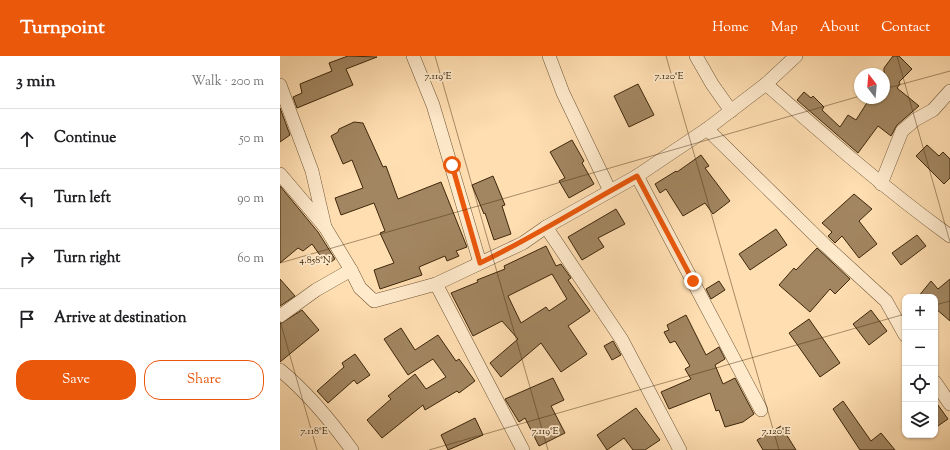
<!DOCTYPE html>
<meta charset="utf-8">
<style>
body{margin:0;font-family:"Sorts Mill Goudy",serif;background:#f2f2f2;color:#202124}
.controls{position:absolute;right:12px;bottom:12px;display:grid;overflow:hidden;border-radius:8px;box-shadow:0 1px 3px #0004}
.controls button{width:36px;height:36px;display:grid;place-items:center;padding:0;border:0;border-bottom:1px solid #e0e0e0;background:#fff;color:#202124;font:20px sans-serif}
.compass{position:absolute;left:574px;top:12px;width:36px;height:36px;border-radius:50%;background:#fff;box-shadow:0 1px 3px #0004;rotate:344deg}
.stop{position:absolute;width:12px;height:12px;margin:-9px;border:3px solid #ea580c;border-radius:50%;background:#fff}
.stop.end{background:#ea580c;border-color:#fff;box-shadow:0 1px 4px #0008}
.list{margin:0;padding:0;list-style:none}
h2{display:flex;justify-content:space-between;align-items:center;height:52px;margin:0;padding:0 16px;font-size:17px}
h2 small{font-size:13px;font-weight:400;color:#757577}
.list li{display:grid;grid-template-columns:26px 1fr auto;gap:12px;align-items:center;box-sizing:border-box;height:60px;padding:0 16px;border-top:1px solid #e0e0e0}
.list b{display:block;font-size:15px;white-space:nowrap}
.list em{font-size:13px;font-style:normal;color:#757577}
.actions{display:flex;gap:8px;padding:12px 16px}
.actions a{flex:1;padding:9px 0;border:1px solid #ea580c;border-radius:16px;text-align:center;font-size:14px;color:#ea580c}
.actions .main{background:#ea580c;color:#fff}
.icon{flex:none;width:22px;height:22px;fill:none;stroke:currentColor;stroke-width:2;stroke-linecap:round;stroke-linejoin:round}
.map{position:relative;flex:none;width:670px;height:394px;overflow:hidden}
header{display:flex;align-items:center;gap:24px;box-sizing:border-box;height:56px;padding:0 20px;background:#ea580c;color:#fff}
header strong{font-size:19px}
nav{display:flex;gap:22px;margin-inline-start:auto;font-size:14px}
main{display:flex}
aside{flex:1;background:#fff}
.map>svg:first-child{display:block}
</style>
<header>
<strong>Turnpoint</strong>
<nav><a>Home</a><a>Map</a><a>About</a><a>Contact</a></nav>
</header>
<main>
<aside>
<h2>3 min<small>Walk · 200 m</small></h2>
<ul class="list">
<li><svg class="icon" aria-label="ahead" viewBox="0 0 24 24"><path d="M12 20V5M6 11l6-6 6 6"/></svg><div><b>Continue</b></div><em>50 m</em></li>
<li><svg class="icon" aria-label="left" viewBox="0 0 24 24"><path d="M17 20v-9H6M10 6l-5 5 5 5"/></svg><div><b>Turn left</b></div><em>90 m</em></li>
<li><svg class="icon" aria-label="right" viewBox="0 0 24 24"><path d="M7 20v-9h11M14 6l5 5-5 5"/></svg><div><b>Turn right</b></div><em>60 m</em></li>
<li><svg class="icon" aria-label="arrive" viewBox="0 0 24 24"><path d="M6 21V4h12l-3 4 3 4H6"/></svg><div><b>Arrive at destination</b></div></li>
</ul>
<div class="actions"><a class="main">Save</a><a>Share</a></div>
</aside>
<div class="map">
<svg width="670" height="394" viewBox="0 0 670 394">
<rect width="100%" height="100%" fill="#ffdeb1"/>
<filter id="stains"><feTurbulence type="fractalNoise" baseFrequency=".005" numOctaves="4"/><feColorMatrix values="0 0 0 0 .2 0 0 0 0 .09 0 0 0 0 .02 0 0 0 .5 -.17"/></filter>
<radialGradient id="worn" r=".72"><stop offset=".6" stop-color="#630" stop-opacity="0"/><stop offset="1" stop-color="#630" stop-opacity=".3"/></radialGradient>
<!-- building -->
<g fill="#a28661" stroke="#3e270a" fill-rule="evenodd">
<polygon points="68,0 97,1 66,13 73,29 17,52 13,41 22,37 20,28 52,15 49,7"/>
<polygon points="613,0 619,0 632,13 619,26 620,28 617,32 639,50 617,69 611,80 598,70 578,97 517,44 524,36 531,42 533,40 544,51 542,54 560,71 568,59 576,64 590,42 604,42 604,12"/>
<polygon points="358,28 374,59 349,71 334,40"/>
<polygon points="0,52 10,79 0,86"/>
<polygon points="74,66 83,67 103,111 106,110 118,143 161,126 187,191 176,195 179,200 167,205 165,200 139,211 142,219 100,233 94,214 114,207 100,177 105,175 94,147 61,159 55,142 83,132 72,104 63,108 51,80 58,76 59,73"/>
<polygon points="292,84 304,105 302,107 314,128 289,142 279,125 285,122 270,96"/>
<polygon points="647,89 659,100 663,96 670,103 670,122 664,128 636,100"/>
<polygon points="421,99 429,110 425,112 450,145 433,158 425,147 403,160 386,133 380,137 375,128 396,115 397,116"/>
<polygon points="213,120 225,149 222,150 231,178 214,184 205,157 204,158 192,129"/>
<polygon points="0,130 38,176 55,203 47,209 32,188 23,195 18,192 0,207"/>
<polygon points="574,138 592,153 579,165 597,188 579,202 562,180 555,187 548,180 552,176 542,167"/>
<polygon points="336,153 345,168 318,182 324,191 302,204 288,181"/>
<polygon points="496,173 507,189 470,214 459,198"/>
<polygon points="637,179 646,190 621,209 612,197"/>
<path d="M 266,190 L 276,210 L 281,208 L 291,222 L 288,224 L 310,255 L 288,270 L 307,298 L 281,316 L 261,287 L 221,321 L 210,307 L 238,283 L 222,265 L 193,280 L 171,237 L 198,226 L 197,224 L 225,213 L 224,210 ZM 272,218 L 287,243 L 269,255 L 266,251 L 241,267 L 228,240 Z"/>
<polygon points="537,192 570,223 555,238 550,233 530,256 499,229 514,212 516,214"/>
<polygon points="0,223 15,240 0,250"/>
<polygon points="670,223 670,265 655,252 655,241 638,241 651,225 658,233"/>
<polygon points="439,225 445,234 431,243 426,233"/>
<polygon points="22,254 39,274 0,306 0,268"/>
<polygon points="591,254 607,275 589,289 573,268"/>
<polygon points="406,259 426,299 439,291 445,303 435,309 443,328 455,322 474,358 463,366 445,371 439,354 436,355 430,337 389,353 381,336 411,323 405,313 410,310 395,285 390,287 384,276 389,274 387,269"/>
<polygon points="529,263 560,307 540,321 509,277"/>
<polygon points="121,272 135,294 158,279 176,305 179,303 195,325 179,337 177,335 145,354 143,349 102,382 87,364 111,343 108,340 135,318 146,333 166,321 153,303 128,319 104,283"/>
<polygon points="333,285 341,299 332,304 324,290"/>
<polygon points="75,298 90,319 77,328 74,324 48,347 37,335 64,311 62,307"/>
<polygon points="273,322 284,344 271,350 285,377 259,390 245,362 239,366 225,343"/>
<polygon points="563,345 591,385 601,377 615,394 580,394 553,353"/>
<polygon points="655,345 668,363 655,372"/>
<polygon points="356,352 380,384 365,394 353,394 344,382 327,394 317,379"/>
<polygon points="195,362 203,379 168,394 161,379"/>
<polygon points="501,370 516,394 483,394 477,384"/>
</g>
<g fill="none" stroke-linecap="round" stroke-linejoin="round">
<defs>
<g id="street">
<polyline points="133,0 153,49 200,207"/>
<polyline points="269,0 283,37 330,135"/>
<polyline points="416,0 432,28 451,55"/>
<path d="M 486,28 C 546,81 605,133 670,180"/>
<polyline points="0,29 32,115 45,171"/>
<polyline points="427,73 545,189 606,245 625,279"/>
<polyline points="0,118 45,171 71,214"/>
<polyline points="357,120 481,354"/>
<polyline points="601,128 622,75 635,64 653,54 670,35"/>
<polyline points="266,171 342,284 400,394"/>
<polyline points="156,228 243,394"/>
<polyline points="0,260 36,234 71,214 80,232 94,245 156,228 243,187 266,171 357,120 427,73 486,28 516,0"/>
<path d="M 0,314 C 28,337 51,365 72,394"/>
<polyline points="655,326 670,348"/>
</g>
</defs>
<!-- street casing -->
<use href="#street" stroke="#6e5534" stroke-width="14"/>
<!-- street -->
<use href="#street" stroke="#ffeacc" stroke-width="13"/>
</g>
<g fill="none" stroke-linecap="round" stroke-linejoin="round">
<!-- route -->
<path stroke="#ea580c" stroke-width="5" d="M 172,109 L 200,207 C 254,181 304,149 357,120 L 413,225"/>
</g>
<!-- ticks -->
<path fill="none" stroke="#3e270a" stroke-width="1" stroke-opacity="0.45" d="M 155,0 L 268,394M 386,0 L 499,394M 617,0 L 670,186M 604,33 L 670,15M 0,207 L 580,40M 655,249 L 670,245M 0,265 L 37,394M 149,394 L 625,258"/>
<g font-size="10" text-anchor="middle" fill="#3e270a" stroke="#ffeacc" stroke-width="3.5" stroke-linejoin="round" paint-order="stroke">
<text x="158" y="23">7.119°E</text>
<text x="389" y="23">7.120°E</text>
<text x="35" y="207">4.858°N</text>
<text x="34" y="378">7.118°E</text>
<text x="265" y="378">7.119°E</text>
<text x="496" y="378">7.120°E</text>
</g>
<rect width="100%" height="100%" filter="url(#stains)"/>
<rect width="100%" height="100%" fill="url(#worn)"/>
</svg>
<div class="controls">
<button>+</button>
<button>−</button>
<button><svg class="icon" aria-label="locate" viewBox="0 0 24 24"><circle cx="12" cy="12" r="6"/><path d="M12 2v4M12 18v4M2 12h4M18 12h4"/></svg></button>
<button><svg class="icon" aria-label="layers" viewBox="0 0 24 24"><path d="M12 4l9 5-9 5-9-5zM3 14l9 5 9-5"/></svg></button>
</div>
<svg class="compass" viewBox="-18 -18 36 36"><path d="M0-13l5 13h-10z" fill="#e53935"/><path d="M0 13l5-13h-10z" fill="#757577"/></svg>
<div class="stop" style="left:172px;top:109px"></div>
<div class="stop end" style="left:413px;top:225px"></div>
</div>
</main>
